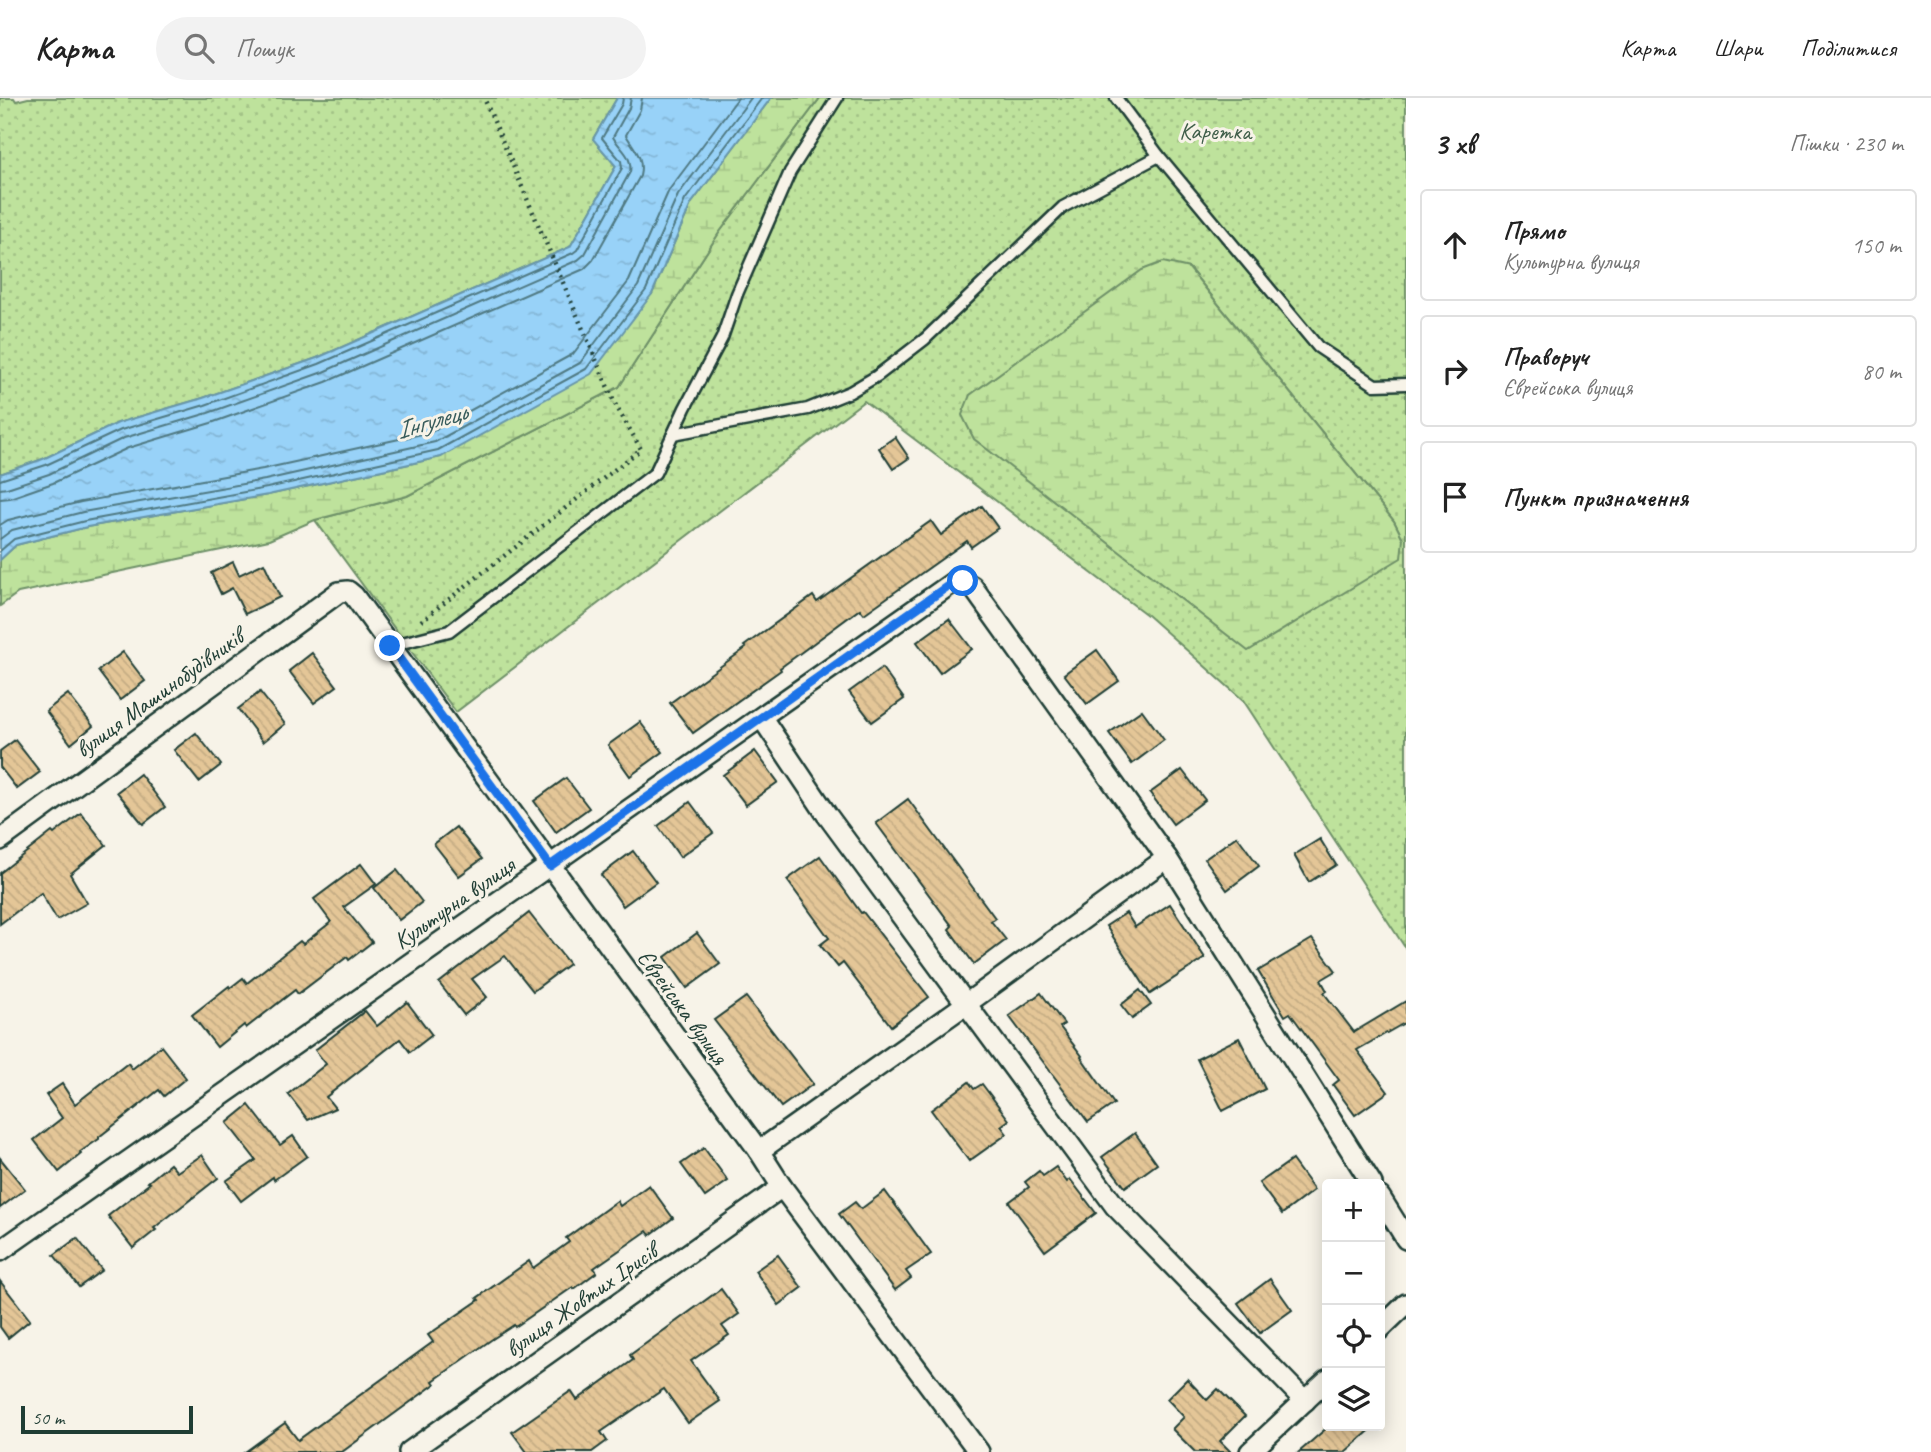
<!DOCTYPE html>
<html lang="uk">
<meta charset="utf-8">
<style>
body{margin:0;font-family:Caveat,sans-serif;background:#f2f2f2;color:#222}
.controls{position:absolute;right:21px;bottom:21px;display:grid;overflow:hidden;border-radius:7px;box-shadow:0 4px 18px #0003}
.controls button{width:63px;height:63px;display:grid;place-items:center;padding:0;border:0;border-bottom:2px solid #e0e0e0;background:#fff;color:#222;font:35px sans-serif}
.scale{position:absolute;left:21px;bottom:18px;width:172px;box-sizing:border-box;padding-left:7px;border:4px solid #1f3d34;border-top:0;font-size:19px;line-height:24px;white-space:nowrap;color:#1f3d34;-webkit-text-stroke:5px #f7f3e8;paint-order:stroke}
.stop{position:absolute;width:21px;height:21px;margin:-16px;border:5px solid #1a73e8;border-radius:50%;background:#fff}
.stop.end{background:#1a73e8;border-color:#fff;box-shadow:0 2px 7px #0008}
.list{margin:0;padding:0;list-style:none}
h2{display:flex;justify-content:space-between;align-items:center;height:91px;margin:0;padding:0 28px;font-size:30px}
h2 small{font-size:23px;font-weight:400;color:#767676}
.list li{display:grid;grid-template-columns:46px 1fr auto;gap:21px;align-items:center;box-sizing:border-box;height:112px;margin:0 14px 14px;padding:0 14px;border:2px solid #e0e0e0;border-radius:7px}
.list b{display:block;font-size:26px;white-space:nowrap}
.list p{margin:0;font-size:23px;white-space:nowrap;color:#767676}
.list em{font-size:23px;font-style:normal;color:#767676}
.icon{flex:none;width:38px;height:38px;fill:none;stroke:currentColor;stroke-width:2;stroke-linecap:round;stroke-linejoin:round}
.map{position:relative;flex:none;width:1406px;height:1354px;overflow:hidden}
header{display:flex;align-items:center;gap:42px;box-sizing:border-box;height:98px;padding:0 35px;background:#fff;border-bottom:2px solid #e0e0e0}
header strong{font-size:33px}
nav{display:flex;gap:38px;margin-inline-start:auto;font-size:24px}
.search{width:490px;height:63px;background:#f2f2f2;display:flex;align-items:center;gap:18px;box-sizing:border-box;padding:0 24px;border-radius:38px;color:#767676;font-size:26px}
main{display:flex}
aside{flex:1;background:#fff}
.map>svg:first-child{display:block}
</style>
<header>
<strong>Карта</strong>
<div class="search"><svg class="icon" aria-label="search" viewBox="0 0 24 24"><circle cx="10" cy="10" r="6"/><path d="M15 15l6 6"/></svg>Пошук</div>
<nav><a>Карта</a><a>Шари</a><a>Поділитися</a></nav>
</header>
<main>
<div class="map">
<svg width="1406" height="1354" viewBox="0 0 1406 1354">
<defs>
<pattern id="grass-dots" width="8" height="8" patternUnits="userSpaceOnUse" patternTransform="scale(1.75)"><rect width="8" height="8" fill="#bee29c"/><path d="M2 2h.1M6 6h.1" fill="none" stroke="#a3c387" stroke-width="1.8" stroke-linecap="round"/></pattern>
<pattern id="wetland-marsh" width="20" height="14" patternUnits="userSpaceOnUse" patternTransform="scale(1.75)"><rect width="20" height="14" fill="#bee29c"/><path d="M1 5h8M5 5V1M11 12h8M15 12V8" fill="none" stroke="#a3c387"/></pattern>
<pattern id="water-ripples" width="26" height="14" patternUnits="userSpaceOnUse" patternTransform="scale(1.75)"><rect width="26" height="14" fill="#98d2f8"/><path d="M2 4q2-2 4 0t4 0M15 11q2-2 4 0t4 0" fill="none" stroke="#83b5d5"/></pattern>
<pattern id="building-back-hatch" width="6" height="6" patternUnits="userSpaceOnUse" patternTransform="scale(1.75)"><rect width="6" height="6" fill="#e4c697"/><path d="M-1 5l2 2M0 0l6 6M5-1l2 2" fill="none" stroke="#c3ab83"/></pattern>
</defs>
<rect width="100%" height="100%" fill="#f7f3e8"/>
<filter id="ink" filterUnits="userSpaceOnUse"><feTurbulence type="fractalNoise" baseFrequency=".0143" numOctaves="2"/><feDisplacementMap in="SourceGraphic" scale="14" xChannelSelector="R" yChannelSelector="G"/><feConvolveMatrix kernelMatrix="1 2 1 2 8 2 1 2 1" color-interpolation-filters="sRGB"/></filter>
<g filter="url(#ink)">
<!-- grass -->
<g fill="url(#grass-dots)" stroke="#6e9068" stroke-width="2" fill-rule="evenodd">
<polygon points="0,0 14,0 16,3 28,0 617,0 593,41 616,68 570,149 317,260 203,300 118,325 43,361 0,376"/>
<path d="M 820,0 L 1406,0 L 1406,851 L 1243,602 L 1147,517 L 864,303 L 456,614 L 315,422 L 407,398 L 619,289 L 719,135 ZM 1189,170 L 1394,423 L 1403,441 Z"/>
</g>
<!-- wetland -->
<g fill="url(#wetland-marsh)" stroke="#6e9068" stroke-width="2">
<polygon points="771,0 820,0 719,135 619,289 407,398 315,422 269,442 18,495 0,508 0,462 16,447 87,429 268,397 441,359 652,196 691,106"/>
<polygon points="1163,164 1189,170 1394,423 1403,441 1401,460 1248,553 974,341 962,317 970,297 1142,172"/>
</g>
<!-- water -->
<polygon fill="url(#water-ripples)" stroke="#6896aa" stroke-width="2" points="617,0 771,0 691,106 652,196 591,276 441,359 268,397 87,429 16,447 0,462 0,376 43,361 118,325 203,300 317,260 570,149 616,68 593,41"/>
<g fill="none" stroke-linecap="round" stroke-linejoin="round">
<!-- shore -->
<g stroke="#4f7982" stroke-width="2">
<polyline points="0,382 46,367 121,332 205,307 319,266 573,155 577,152 622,70 621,63 602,40 622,6 623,0"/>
<path d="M 0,391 L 7,390 L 49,376 L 124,340 L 208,315 L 323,274 L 578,162 L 585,156 L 630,74 C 633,58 620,51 613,39 L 629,10 L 631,0"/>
<path d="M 0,401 L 10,400 L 53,385 L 128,350 L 211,325 L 326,284 L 584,171 L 593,162 L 640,78 C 644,59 635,52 626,37 L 640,12 L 642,0"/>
<polyline points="0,427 8,422 81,404 263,371 431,334 573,256 629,183 669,92 738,0"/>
<polyline points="0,441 12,432 83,414 265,382 435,344 580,265 638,188 678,97 751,0"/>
<polyline points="0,453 14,441 85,423 267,390 438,352 586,271 646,192 685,102 762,0"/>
</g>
</g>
<!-- building -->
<g fill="url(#building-back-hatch)" stroke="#1f3d34" stroke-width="2">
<polygon points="895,339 909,360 893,371 879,350"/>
<polygon points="982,408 998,430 971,449 967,443 864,516 860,511 780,570 781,572 693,635 670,605 746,550 744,548 813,498 817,504 931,423 941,437"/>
<polygon points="233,464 239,477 264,465 280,499 245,516 232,490 221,496 211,475"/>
<polygon points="949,521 972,551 940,575 917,544"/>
<polygon points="1097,552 1119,583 1087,606 1064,576"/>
<polygon points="123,554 145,583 120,602 98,573"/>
<polygon points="312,555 337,588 314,605 289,573"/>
<polygon points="882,570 904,601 872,624 849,594"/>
<polygon points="260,594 285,626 263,644 238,611"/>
<polygon points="68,596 93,628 71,646 46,613"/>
<polygon points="1142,612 1164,642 1132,666 1109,635"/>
<polygon points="640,624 663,654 630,678 608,647"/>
<polygon points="196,635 221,667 199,684 174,652"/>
<polygon points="15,642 40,674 17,691 0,669 0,653"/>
<polygon points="755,653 778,684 746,707 723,677"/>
<polygon points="1182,672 1205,702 1173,726 1150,695"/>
<polygon points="140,676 165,709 143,726 117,694"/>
<polygon points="566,680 589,710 556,734 534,703"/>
<polygon points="908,701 995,820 991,823 1006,842 974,866 949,831 952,828 876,725"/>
<polygon points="690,704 713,735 680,759 658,728"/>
<polygon points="81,715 106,747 70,776 87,805 57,822 41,795 0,826 0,775 52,734 54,736"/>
<polygon points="456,729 482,761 459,778 434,746"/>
<polygon points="1237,738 1259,768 1227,792 1205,761"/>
<polygon points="1320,741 1336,767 1309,784 1294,757"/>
<polygon points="633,753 656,784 623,808 601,777"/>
<polygon points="820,758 861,815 863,814 929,899 891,928 843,865 838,869 820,847 829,840 787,782"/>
<polygon points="361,766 376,786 344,809 372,844 349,862 347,859 298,896 295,892 246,930 244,927 217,949 192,917 229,888 230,890 243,880 247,885 300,843 303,846 331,824 314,801"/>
<polygon points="397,772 422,804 399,822 374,790"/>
<polygon points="1170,806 1205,860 1150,896 1106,828 1126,815 1135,829"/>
<polygon points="529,815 569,866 533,893 505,858 472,881 487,899 464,917 439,885"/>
<polygon points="697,835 720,866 687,890 665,859"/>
<polygon points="1312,841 1336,873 1321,882 1327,893 1324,895 1354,934 1406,903 1406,924 1357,952 1388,994 1355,1017 1333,987 1339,982 1290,915 1285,918 1258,873"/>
<polygon points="1140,892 1151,907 1132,921 1121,907"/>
<polygon points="1041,895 1064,926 1060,929 1082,958 1081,959 1114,1006 1088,1024 1009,918"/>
<polygon points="746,899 813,986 781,1009 714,922"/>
<polygon points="407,904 432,937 410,954 400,941 326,999 335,1010 308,1022 288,996 326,966 315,952 365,913 377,928"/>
<polygon points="1239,940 1265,991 1223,1013 1197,961"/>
<polygon points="161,948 186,980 164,998 159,992 99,1039 99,1041 80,1054 81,1056 59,1074 34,1042 62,1020 46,997 62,986 75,1006 128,965 132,971"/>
<polygon points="969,984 974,991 982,986 1009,1022 1001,1028 1007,1036 969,1063 931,1012"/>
<polygon points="249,1007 280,1047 293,1038 307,1058 274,1082 273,1079 241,1103 226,1083 256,1062 227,1025"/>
<polygon points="1135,1035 1157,1066 1125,1089 1102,1059"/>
<polygon points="704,1050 728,1083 705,1099 681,1066"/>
<polygon points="202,1057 218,1080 154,1130 156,1132 133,1150 108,1118 150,1085 148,1084 170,1066 177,1074"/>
<polygon points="0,1060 25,1091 0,1110"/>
<polygon points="1292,1062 1314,1092 1282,1116 1259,1085"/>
<polygon points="1056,1069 1067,1084 1070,1081 1096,1115 1045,1153 1009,1104 1029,1089 1025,1084 1039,1073 1043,1078"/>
<polygon points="649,1087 673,1120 650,1137 647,1133 594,1170 597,1174 574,1191 573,1189 515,1229 514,1227 491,1242 433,1283 435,1286 342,1354 245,1354 285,1325 298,1342 433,1244 428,1237 479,1202 477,1200 529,1163 533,1170 569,1144 566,1140 617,1103 620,1108"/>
<polygon points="885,1093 931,1156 906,1173 911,1180 895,1192 839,1116 855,1104 861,1111"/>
<polygon points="77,1140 102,1172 79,1189 54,1157"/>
<polygon points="778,1157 802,1190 779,1207 755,1173"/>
<polygon points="1270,1181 1292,1212 1260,1235 1238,1205"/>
<polygon points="0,1183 30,1222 8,1240 0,1229"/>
<polygon points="721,1191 739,1216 722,1228 729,1237 691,1263 720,1303 688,1325 664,1291 601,1334 607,1343 592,1354 527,1354 512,1334 571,1293 577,1302 633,1262 630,1257"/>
<polygon points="1187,1281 1207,1302 1218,1291 1245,1318 1220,1343 1231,1354 1195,1354 1172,1331 1184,1319 1167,1301"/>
<polygon points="1329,1328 1375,1328 1345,1354 1299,1354"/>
</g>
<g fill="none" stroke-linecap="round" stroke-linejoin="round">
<defs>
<g id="service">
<polyline points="1116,0 1159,58 1318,249 1375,287 1406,286"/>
<polyline points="673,336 808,311 850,294 877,278 925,241 1063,109 1159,58"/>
<polyline points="390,548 449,533 655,375 685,310 722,240 737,196 790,74 837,0"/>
</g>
<g id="minor">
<polyline points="762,620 827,717 1115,1108 1305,1303"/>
<polyline points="0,742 339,494 348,493 354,498 759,1053 782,1089 979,1354"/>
<polyline points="759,1053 966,906 1167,760"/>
<polyline points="1380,1099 1406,1141"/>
<polyline points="0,1153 955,483 963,483 972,488 1167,760 1372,1086"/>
<polyline points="1380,1231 1406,1206"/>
<polyline points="409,1354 782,1089"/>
<polyline points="1250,1354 1327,1282"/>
</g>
</defs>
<!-- service casing -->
<use href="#service" stroke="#1f3d34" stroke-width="15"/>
<!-- minor casing -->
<use href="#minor" stroke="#1f3d34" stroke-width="24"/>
<!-- path -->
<polyline stroke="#1f3d34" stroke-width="4.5" stroke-dasharray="2 5" stroke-linecap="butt" points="421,523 641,351 615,306 484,0"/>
<!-- service -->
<use href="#service" stroke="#f7f3e8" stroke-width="10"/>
<!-- minor -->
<use href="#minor" stroke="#f7f3e8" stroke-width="19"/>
</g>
</g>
<g fill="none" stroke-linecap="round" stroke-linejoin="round" filter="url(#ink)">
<!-- route -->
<polyline stroke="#1a73e8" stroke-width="9" points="390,548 550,768 955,483 963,483"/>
</g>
<g text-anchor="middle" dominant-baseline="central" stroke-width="6" stroke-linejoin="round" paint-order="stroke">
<!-- park labels -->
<g font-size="24" fill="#3f5e49" stroke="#f7f3e8">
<text x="1215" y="33">Каретка</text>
</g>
<!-- street labels -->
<g font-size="24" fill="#1f3d34" stroke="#f7f3e8">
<text transform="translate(159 595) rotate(-36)">вулиця Машинобудівників</text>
<text transform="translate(454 805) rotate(-35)">Культурна вулиця</text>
<text transform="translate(683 909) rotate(54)">Єврейська вулиця</text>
<text transform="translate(581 1202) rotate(-35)">вулиця Жовтих Ірисів</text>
</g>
<!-- water labels -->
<g font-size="26" font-style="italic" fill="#375b5b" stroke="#f7f3e8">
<text transform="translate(431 323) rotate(-16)">Інгулець</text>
</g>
</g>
</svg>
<div class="controls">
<button>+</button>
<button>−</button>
<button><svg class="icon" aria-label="locate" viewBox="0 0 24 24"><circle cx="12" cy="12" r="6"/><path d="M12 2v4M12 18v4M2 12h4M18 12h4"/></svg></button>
<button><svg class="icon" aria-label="layers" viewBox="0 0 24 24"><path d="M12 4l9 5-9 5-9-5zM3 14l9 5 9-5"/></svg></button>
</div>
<div class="scale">50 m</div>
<div class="stop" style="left:963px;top:483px"></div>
<div class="stop end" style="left:390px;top:548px"></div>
</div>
<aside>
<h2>3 хв<small>Пішки · 230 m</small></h2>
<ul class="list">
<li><svg class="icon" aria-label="ahead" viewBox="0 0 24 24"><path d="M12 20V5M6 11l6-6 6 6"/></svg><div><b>Прямо</b><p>Культурна вулиця</p></div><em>150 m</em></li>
<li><svg class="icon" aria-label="right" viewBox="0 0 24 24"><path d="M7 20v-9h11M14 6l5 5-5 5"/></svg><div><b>Праворуч</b><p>Єврейська вулиця</p></div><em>80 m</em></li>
<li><svg class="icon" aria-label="arrive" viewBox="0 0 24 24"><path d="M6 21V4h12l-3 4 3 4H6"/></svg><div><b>Пункт призначення</b></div></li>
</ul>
</aside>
</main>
